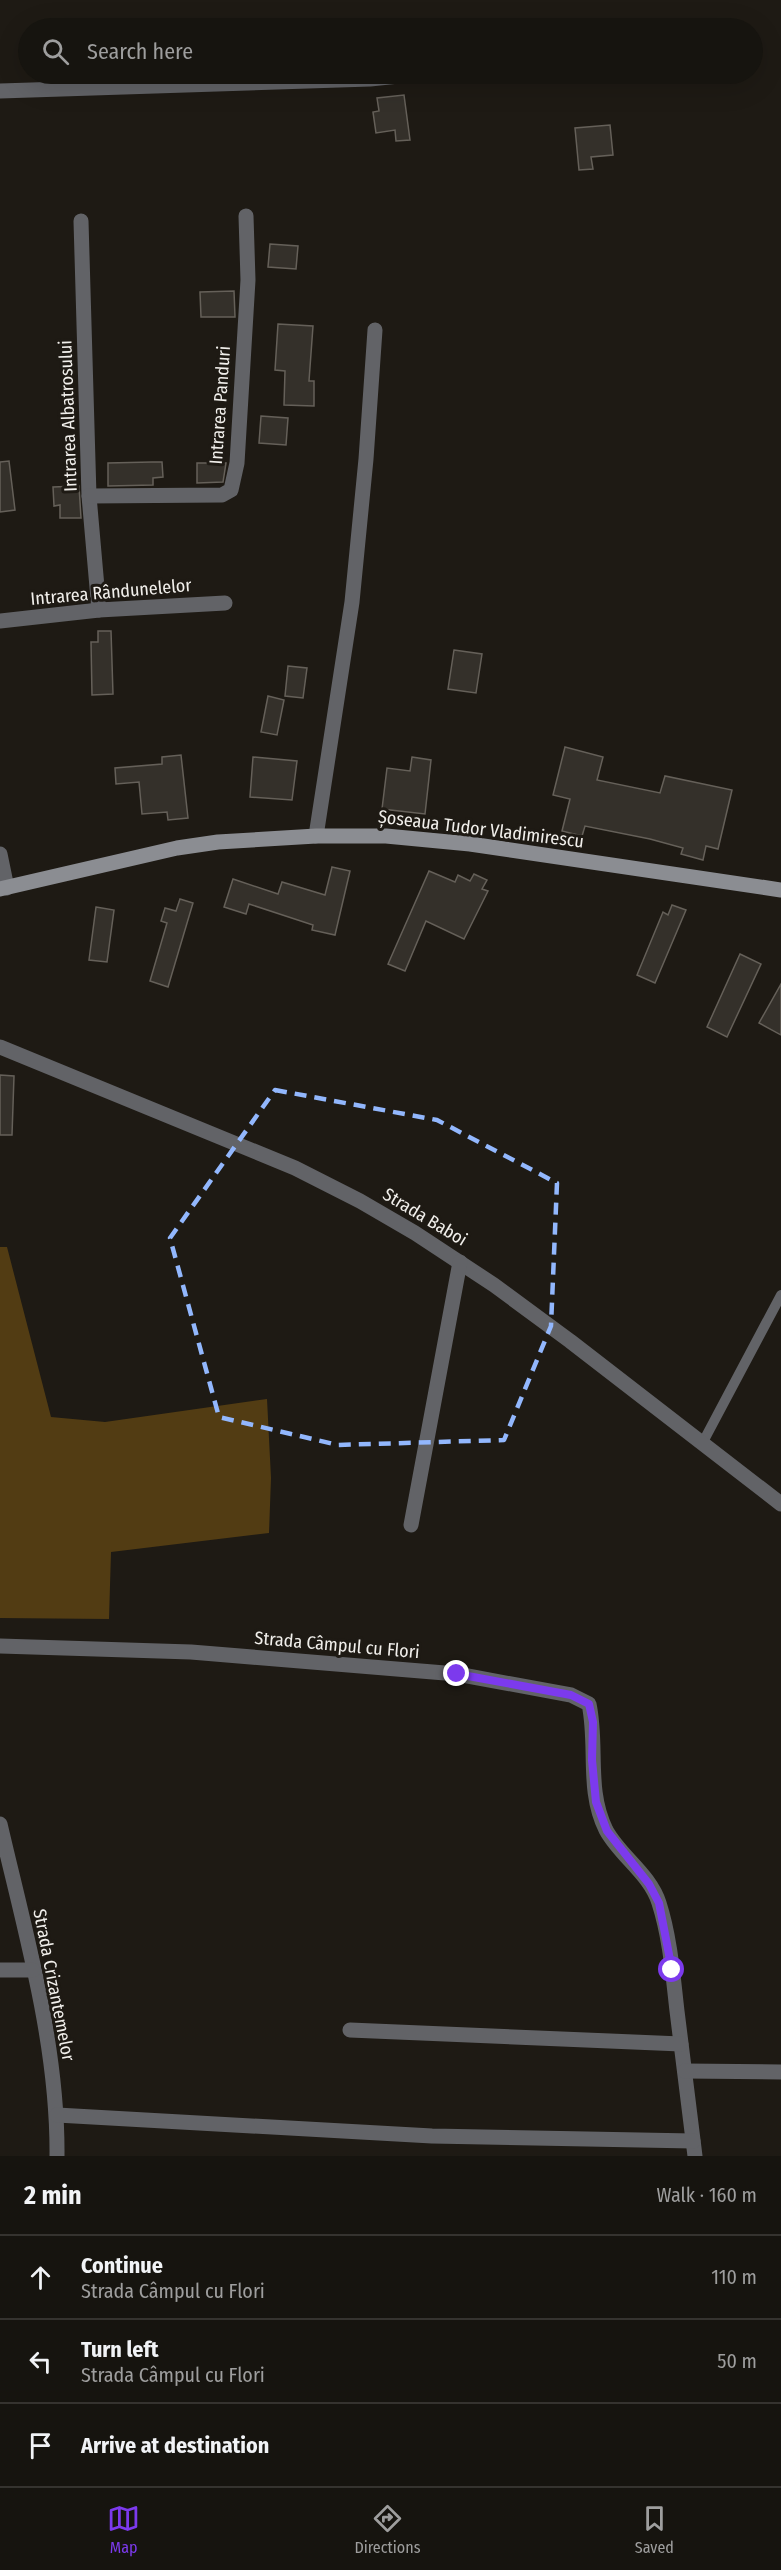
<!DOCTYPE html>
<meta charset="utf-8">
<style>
body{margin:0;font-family:"Fira Sans Condensed",sans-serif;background:#23211d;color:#f1f3f6}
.stop{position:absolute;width:18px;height:18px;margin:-14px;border:4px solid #7c3aed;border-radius:50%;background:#fff}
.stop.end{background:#7c3aed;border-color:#fff;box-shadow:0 2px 6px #0008}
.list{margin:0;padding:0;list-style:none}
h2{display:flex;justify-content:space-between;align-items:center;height:78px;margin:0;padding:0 24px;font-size:26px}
h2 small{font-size:20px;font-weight:400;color:#9e9e9e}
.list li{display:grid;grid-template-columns:39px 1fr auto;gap:18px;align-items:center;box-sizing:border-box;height:84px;padding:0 24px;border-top:2px solid #35332f}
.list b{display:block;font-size:22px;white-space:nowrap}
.list p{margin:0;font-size:20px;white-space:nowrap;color:#9e9e9e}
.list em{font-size:20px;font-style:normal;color:#9e9e9e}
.icon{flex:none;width:33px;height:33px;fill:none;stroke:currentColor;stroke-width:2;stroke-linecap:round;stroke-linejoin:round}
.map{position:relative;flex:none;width:781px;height:2156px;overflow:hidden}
.search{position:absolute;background:#16140f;box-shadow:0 6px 24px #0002;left:18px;right:18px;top:18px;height:66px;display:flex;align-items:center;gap:15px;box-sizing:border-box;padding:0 21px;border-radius:33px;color:#9e9e9e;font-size:22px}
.sheet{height:330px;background:#16140f}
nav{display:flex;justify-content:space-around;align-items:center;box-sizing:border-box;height:84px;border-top:2px solid #35332f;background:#16140f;font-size:16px;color:#9e9e9e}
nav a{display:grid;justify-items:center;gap:3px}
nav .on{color:#7c3aed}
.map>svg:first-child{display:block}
</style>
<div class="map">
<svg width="781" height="2156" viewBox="0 0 781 2156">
<rect width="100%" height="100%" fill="#1e1a14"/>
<!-- green -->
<polygon fill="#523c13" points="0,1247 7,1247 51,1417 105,1422 267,1399 271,1478 269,1533 111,1552 109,1619 0,1618"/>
<!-- building -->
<g fill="#34302a" stroke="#656059" stroke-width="1.5">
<polygon points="404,95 410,140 396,141 395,130 376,133 373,112 379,111 377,98"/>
<polygon points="610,125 613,155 591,157 593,169 579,170 575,128"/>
<polygon points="270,244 298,246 296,269 268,267"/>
<polygon points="234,291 235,317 201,317 200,292"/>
<polygon points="278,324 313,326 309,381 314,381 314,406 284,405 285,371 275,370"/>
<polygon points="261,416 288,418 286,445 259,443"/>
<polygon points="9,461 15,510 0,512 0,462"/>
<polygon points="152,462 162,462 163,477 153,478 153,485 108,486 108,463"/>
<polygon points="197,463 226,463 223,482 197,483"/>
<polygon points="79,486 81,518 60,518 60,505 54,506 53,487"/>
<polygon points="98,631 111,631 113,694 92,695 91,642 98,642"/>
<polygon points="454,650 482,654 476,693 448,689"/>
<polygon points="288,666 307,668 303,698 285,696"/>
<polygon points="268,696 284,700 277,735 261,732"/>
<polygon points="565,747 603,757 597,780 660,793 665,776 732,790 718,849 706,846 703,860 681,854 683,848 650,839 585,826 582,836 562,831 570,799 553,795"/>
<polygon points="181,755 188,818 168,820 167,812 142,814 139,782 116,784 115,768 162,764 162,757"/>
<polygon points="253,757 297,761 292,800 250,797"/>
<polygon points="412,757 431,760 425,814 382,809 387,768 410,771"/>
<polygon points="332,867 350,871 335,935 312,930 313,925 249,904 246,914 224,907 233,879 278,894 282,882 325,895"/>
<polygon points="429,871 455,882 458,875 470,881 474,874 487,880 482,889 488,891 464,939 426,921 405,971 388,964"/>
<polygon points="180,899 193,903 168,987 150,981 167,923 161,921 165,908 176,911"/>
<polygon points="672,905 686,910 655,983 637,975 663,912 668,915"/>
<polygon points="96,907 114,910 107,962 89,960"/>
<polygon points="740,954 761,964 727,1037 707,1027"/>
<polygon points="781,984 781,1035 759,1023"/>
<polygon points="0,1075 14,1076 12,1135 0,1135"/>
</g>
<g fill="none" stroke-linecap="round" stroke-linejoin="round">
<!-- lane -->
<polyline stroke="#626367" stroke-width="10" points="703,1442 781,1295"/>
<!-- street -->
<g stroke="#626367" stroke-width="15">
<polyline points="0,91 370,79 418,74"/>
<polyline points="81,221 89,496 99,610"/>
<polyline points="89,496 222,495 231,490 237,463 248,280 246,216"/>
<polyline points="0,621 99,610 225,603"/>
<polyline points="316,836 352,602 366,459 375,330"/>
<polyline points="0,854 7,888"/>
<polyline points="0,1047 295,1168 360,1201 415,1233 494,1285 570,1341 781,1504"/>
<polyline points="411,1525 460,1262"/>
<path d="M 0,1646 L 191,1652 L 457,1674 L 571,1695 L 589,1704 C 598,1746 586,1790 606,1830 C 620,1856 650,1874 659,1903 C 670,1937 673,1976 677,2011 C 683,2060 689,2108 695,2156"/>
<path d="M 0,1824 C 25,1932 58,2044 57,2156"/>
<polyline points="0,1970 33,1970"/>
<polyline points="350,2030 681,2044"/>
<polyline points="685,2071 781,2072"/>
<polyline points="57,2115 432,2136 693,2141"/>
</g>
<!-- secondary -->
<polyline stroke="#8b8d92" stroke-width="15" points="0,889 177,848 218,842 316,836 386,836 470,844 781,890"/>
</g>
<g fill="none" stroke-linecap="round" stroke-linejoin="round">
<!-- route -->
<polyline stroke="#7c3aed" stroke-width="8" points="457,1674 571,1695 589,1704 593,1722 592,1760 596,1802 607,1831 649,1884 659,1903 672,1970"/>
</g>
<!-- marked area -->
<path fill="none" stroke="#92b7fd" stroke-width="4.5" stroke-dasharray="12 8" stroke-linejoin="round" d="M 275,1090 L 437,1120 L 557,1183 L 551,1326 L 504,1440 L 338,1445 L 219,1417 L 170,1238 Z"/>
<g text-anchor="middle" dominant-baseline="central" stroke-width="6" stroke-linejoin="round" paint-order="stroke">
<!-- street labels -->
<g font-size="18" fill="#f1efeb" stroke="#1e1a14">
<text transform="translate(220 405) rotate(-86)">Intrarea Panduri</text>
<text transform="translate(68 416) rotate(-92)">Intrarea Albatrosului</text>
<text transform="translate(111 592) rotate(-5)">Intrarea Rândunelelor</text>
<text transform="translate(481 829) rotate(7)">Șoseaua Tudor Vladimirescu</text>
<text transform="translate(425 1217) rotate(31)">Strada Baboi</text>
<text transform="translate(337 1645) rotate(5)">Strada Câmpul cu Flori</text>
<text transform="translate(54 1985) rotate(79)">Strada Crizantemelor</text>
</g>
</g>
</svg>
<div class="stop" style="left:672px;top:1970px"></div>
<div class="stop end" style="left:457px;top:1674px"></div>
<div class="search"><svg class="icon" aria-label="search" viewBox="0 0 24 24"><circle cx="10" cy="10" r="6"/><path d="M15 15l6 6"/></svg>Search here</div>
</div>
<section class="sheet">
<h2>2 min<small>Walk · 160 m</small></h2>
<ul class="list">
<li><svg class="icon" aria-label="ahead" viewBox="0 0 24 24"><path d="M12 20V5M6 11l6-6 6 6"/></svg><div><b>Continue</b><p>Strada Câmpul cu Flori</p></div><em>110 m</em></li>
<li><svg class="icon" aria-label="left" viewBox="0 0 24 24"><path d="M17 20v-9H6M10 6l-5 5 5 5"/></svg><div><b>Turn left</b><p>Strada Câmpul cu Flori</p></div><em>50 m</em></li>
<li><svg class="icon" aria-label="arrive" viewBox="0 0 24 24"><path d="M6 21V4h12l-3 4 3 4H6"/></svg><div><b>Arrive at destination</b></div></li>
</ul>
</section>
<nav>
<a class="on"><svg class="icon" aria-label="map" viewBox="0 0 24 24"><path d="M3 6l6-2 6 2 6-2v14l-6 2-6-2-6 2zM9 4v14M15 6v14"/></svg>Map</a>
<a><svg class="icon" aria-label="directions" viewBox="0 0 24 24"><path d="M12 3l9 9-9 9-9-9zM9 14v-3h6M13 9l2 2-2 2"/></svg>Directions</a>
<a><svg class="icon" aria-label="saved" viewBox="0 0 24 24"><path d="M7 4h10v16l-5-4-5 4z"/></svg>Saved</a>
</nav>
